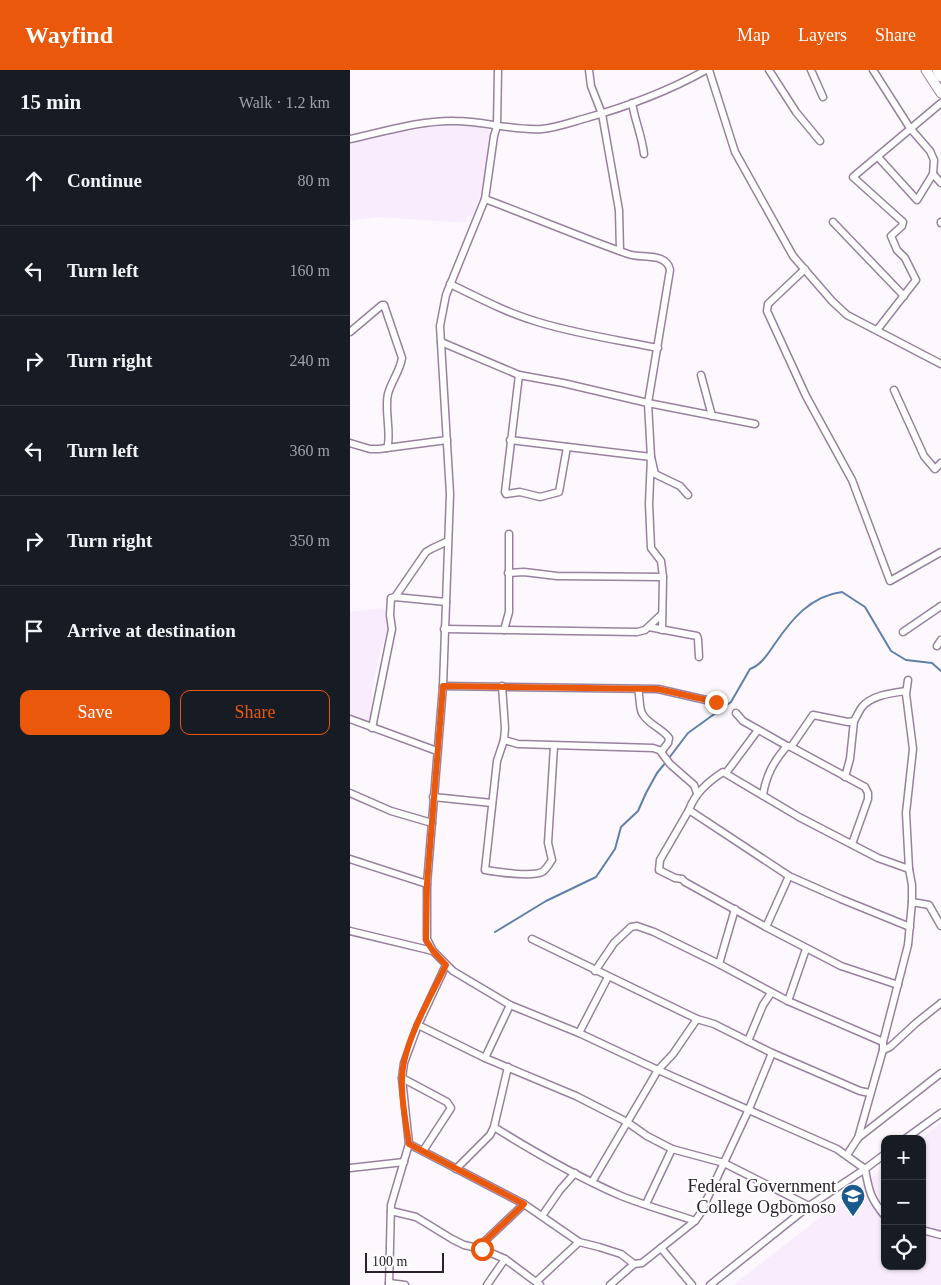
<!DOCTYPE html>
<meta charset="utf-8">
<style>
body{margin:0;font-family:"Times New Roman",serif;background:#242831;color:#f1f3f6}
.controls{position:absolute;right:15px;bottom:15px;display:grid;overflow:hidden;border-radius:10px;box-shadow:0 1px 4px #0004}
.controls button{width:45px;height:45px;display:grid;place-items:center;padding:0;border:0;border-bottom:1px solid #363941;background:#171b24;color:#f1f3f6;font:25px sans-serif}
.scale{position:absolute;left:15px;bottom:12px;width:79px;box-sizing:border-box;padding-left:5px;border:2px solid #2a212c;border-top:0;font-size:14px;line-height:18px;white-space:nowrap;color:#2a212c;-webkit-text-stroke:4px #fff;paint-order:stroke}
.stop{position:absolute;width:15px;height:15px;margin:-11px;border:4px solid #ea580c;border-radius:50%;background:#fff}
.stop.end{background:#ea580c;border-color:#fff;box-shadow:0 1px 5px #0008}
.list{margin:0;padding:0;list-style:none}
h2{display:flex;justify-content:space-between;align-items:center;height:65px;margin:0;padding:0 20px;font-size:21px}
h2 small{font-size:16px;font-weight:400;color:#9ea1a6}
.list li{display:grid;grid-template-columns:32px 1fr auto;gap:15px;align-items:center;box-sizing:border-box;height:90px;padding:0 20px;border-top:1px solid #363941}
.list b{display:block;font-size:19px;white-space:nowrap}
.list em{font-size:16px;font-style:normal;color:#9ea1a6}
.actions{display:flex;gap:10px;padding:15px 20px}
.actions a{flex:1;padding:11px 0;border:1px solid #ea580c;border-radius:10px;text-align:center;font-size:18px;color:#ea580c}
.actions .main{background:#ea580c;color:#fff}
.icon{flex:none;width:28px;height:28px;fill:none;stroke:currentColor;stroke-width:2;stroke-linecap:round;stroke-linejoin:round}
.map{position:relative;flex:none;width:591px;height:1215px;overflow:hidden}
header{display:flex;align-items:center;gap:30px;box-sizing:border-box;height:70px;padding:0 25px;background:#ea580c;color:#fff}
header strong{font-size:24px}
nav{display:flex;gap:28px;margin-inline-start:auto;font-size:18px}
main{display:flex}
aside{flex:1;background:#171b24}
.map>svg:first-child{display:block}
</style>
<header>
<strong>Wayfind</strong>
<nav><a>Map</a><a>Layers</a><a>Share</a></nav>
</header>
<main>
<aside>
<h2>15 min<small>Walk · 1.2 km</small></h2>
<ul class="list">
<li><svg class="icon" aria-label="ahead" viewBox="0 0 24 24"><path d="M12 20V5M6 11l6-6 6 6"/></svg><div><b>Continue</b></div><em>80 m</em></li>
<li><svg class="icon" aria-label="left" viewBox="0 0 24 24"><path d="M17 20v-9H6M10 6l-5 5 5 5"/></svg><div><b>Turn left</b></div><em>160 m</em></li>
<li><svg class="icon" aria-label="right" viewBox="0 0 24 24"><path d="M7 20v-9h11M14 6l5 5-5 5"/></svg><div><b>Turn right</b></div><em>240 m</em></li>
<li><svg class="icon" aria-label="left" viewBox="0 0 24 24"><path d="M17 20v-9H6M10 6l-5 5 5 5"/></svg><div><b>Turn left</b></div><em>360 m</em></li>
<li><svg class="icon" aria-label="right" viewBox="0 0 24 24"><path d="M7 20v-9h11M14 6l5 5-5 5"/></svg><div><b>Turn right</b></div><em>350 m</em></li>
<li><svg class="icon" aria-label="arrive" viewBox="0 0 24 24"><path d="M6 21V4h12l-3 4 3 4H6"/></svg><div><b>Arrive at destination</b></div></li>
</ul>
<div class="actions"><a class="main">Save</a><a>Share</a></div>
</aside>
<div class="map">
<svg width="591" height="1215" viewBox="0 0 591 1215">
<rect width="100%" height="100%" fill="#fdf8fe"/>
<!-- built -->
<g fill="#f9edfd">
<polygon points="94,55 136,57 140,65 136,101 130,126 123,145 116,147 116,153 28,147 0,151 0,71"/>
<polygon points="32,538 37,541 38,558 31,578 22,619 19,655 0,645 0,542"/>
<polygon points="591,1053 591,1215 383,1215 535,1097 535,1196 572,1196 571,1069"/>
</g>
<g fill="none" stroke-linecap="round" stroke-linejoin="round">
<!-- stream -->
<g stroke="#5e80ab" stroke-width="2">
<path d="M 319,688 L 338,663 L 381,632 L 400,599 C 411,595 417,585 424,575 C 441,550 460,526 492,522 L 515,537 L 541,581 L 556,590 L 582,593 L 591,601"/>
<polyline points="145,862 196,831 246,807 265,779 271,757 288,741 296,723 307,703 316,692"/>
</g>
<defs>
<g id="minor">
<path d="M 148,0 L 147,56 L 144,66 L 135,129 L 96,225 L 90,256 L 100,424 L 93,616 L 77,814 L 77,869 L 83,881 L 103,901 L 160,935 L 229,963 L 308,1000 L 487,1079 L 515,1099 C 519,1121 520,1128 535,1146"/>
<polyline points="239,0 241,16 252,44 269,140 270,181"/>
<polyline points="359,0 385,82 443,186 482,231 497,245 591,294"/>
<polyline points="419,0 446,42 470,71"/>
<polyline points="461,0 473,27"/>
<polyline points="523,0 560,58 580,81 584,90 583,104 567,130 528,87"/>
<path d="M 282,33 C 285,51 292,66 294,84"/>
<path d="M 0,69 C 33,62 71,50 105,51 C 134,51 163,61 192,59 C 205,58 219,53 233,49 C 276,37 317,22 356,0"/>
<polyline points="583,104 591,113"/>
<path d="M 135,129 C 183,147 230,167 278,184 C 291,189 317,182 320,200 L 298,333 L 301,387 L 299,434 L 301,478 L 311,491 L 313,507 L 312,560"/>
<polyline points="483,152 554,226"/>
<polyline points="591,152 591,153"/>
<polyline points="455,199 418,234 417,241 456,326 502,410 540,511 591,482"/>
<path d="M 100,214 C 129,228 157,243 188,252 C 227,264 268,270 308,278"/>
<polyline points="527,260 566,210 555,188 547,180 541,166 552,156 553,152 503,107 591,33"/>
<path d="M 0,262 L 32,235 L 34,235 L 52,288 C 50,301 41,312 38,324 C 34,340 42,365 37,378"/>
<polyline points="91,272 169,305 213,313 298,333 405,354"/>
<polyline points="169,305 155,422 156,424 170,422 190,427 209,422 217,377"/>
<polyline points="351,305 362,346"/>
<polyline points="544,320 574,386 585,399 591,393"/>
<polyline points="160,370 301,387 305,404 330,416 338,425"/>
<polyline points="0,373 20,379 29,379 97,370"/>
<polyline points="158,503 174,502 207,506 313,507"/>
<polyline points="45,527 76,482 81,479 98,471"/>
<polyline points="299,557 347,566 348,569 349,587"/>
<polyline points="94,559 287,562 295,560 312,544"/>
<polyline points="154,560 159,542 159,464"/>
<polyline points="553,562 591,536"/>
<polyline points="587,576 591,570"/>
<polyline points="93,616 308,619 365,632"/>
<path d="M 152,616 L 155,658 L 154,670 L 147,691 L 135,800 C 147,802 182,807 192,802 C 196,800 199,794 202,790 L 198,773 L 204,676"/>
<path d="M 288,619 C 290,626 289,637 292,643 C 297,654 312,658 319,668 L 318,673 L 311,682 L 320,694 L 344,715 L 347,723"/>
<polyline points="386,643 393,651 437,676"/>
<polyline points="0,649 87,681"/>
<path d="M 504,651 C 507,646 509,641 512,637 C 522,625 542,623 556,621"/>
<polyline points="22,658 42,559 40,545 41,528 45,527 96,532"/>
<polyline points="154,670 168,674 303,678 312,681"/>
<polyline points="441,677 515,717 518,723 518,729 502,774"/>
<polyline points="376,703 408,660"/>
<polyline points="0,723 41,741 82,753"/>
<path d="M 413,725 C 416,705 424,691 437,676 L 441,677 L 463,645 L 498,652 L 504,651 L 500,689 L 495,707"/>
<polyline points="83,727 142,733"/>
<polyline points="339,740 310,790 309,800 325,808 332,809 335,812 416,857 491,896 548,915"/>
<polyline points="0,789 77,814"/>
<path d="M 559,799 L 528,788 L 449,747 L 373,702 C 358,712 345,723 339,740 L 439,806 L 491,829 L 560,857"/>
<polyline points="562,832 579,835 591,856"/>
<polyline points="416,857 439,806"/>
<polyline points="0,861 83,881"/>
<polyline points="182,869 347,949 364,954 422,983 510,1021 520,1023"/>
<polyline points="369,894 385,839"/>
<polyline points="245,901 264,873 281,857 287,856 304,862 369,894 438,931 533,972"/>
<polyline points="438,931 456,879"/>
<polyline points="68,955 135,988 226,1026 277,1052 297,1066 322,1079 374,1093 459,1136"/>
<polyline points="229,963 258,907"/>
<polyline points="398,971 413,935 421,923"/>
<polyline points="533,980 540,977 566,953 591,933"/>
<polyline points="135,988 160,935"/>
<polyline points="52,1008 97,1032 101,1038 73,1081"/>
<path d="M 144,1057 C 184,1082 226,1106 269,1125 C 293,1135 319,1142 345,1151"/>
<polyline points="508,1068 591,1003"/>
<polyline points="555,1069 591,1043"/>
<polyline points="59,1074 174,1134 229,1172 249,1177 271,1184 284,1194"/>
<polyline points="497,1085 508,1068 533,980 533,972 558,875 562,832 562,815 559,799 556,743 563,679 556,624 558,610"/>
<polyline points="0,1098 54,1092"/>
<polyline points="106,1099 140,1065 144,1057 158,997"/>
<polyline points="242,1112 308,1000 323,984 347,949"/>
<polyline points="296,1134 322,1079"/>
<polyline points="41,1141 66,1147 102,1169 114,1175 132,1179 155,1189 137,1215"/>
<polyline points="192,1146 210,1120 225,1103"/>
<polyline points="572,1160 591,1165"/>
<polyline points="311,1178 342,1215"/>
<polyline points="132,1179 135,1171 174,1134"/>
<polyline points="155,1189 190,1215"/>
<polyline points="186,1212 229,1172"/>
<polyline points="39,1213 55,1215"/>
<polyline points="39,1215 41,1135 59,1074 52,1008 54,993 68,955 96,895"/>
<polyline points="260,1215 284,1194 292,1193 345,1151 350,1144 399,1039 422,983"/>
<polyline points="360,1215 459,1136 515,1099 535,1084"/>
</g>
<g id="major">
<polyline points="576,0 591,23"/>
<polyline points="587,0 591,7"/>
</g>
</defs>
<!-- minor casing -->
<use href="#minor" stroke="#98819e" stroke-width="9"/>
<!-- major casing -->
<use href="#major" stroke="#98819e" stroke-width="11"/>
<!-- minor -->
<use href="#minor" stroke="#fff" stroke-width="6"/>
<!-- major -->
<use href="#major" stroke="#fff" stroke-width="9"/>
</g>
<g fill="none" stroke-linecap="round" stroke-linejoin="round">
<!-- route -->
<path stroke="#ea580c" stroke-width="6" d="M 132,1179 L 135,1171 L 174,1134 L 59,1074 C 56,1053 51,1030 52,1009 C 52,975 81,926 96,895 L 83,881 L 76,870 L 77,814 L 93,616 L 308,619 L 366,632"/>
</g>
<!-- icons -->
<defs>
<symbol id="university-pin" viewBox="-11 -11 22 30"><path d="M0 17L-7.5 6A9.5 9.5 0 1 1 7.5 6Z" fill="#19598e" stroke="#fff"/><path d="M0-5L7-2L0 1L-7-2ZM-4 1L0 2.5L4 1V4Q0 6-4 4Z" fill="#fff"/></symbol>
</defs>
<g fill-rule="evenodd">
<use href="#university-pin" x="489" y="1112" width="28" height="38"/>
</g>
<g text-anchor="middle" dominant-baseline="central" stroke-width="4" stroke-linejoin="round" paint-order="stroke">
<!-- poi labels -->
<g font-size="18" fill="#2a212c" stroke="#fff" text-anchor="end">
<text x="486" y="1116">Federal Government<tspan x="486" dy="21">College Ogbomoso</tspan></text>
</g>
</g>
</svg>
<div class="controls">
<button>+</button>
<button>−</button>
<button><svg class="icon" aria-label="locate" viewBox="0 0 24 24"><circle cx="12" cy="12" r="6"/><path d="M12 2v4M12 18v4M2 12h4M18 12h4"/></svg></button>
</div>
<div class="scale">100 m</div>
<div class="stop" style="left:132px;top:1179px"></div>
<div class="stop end" style="left:366px;top:632px"></div>
</div>
</main>
